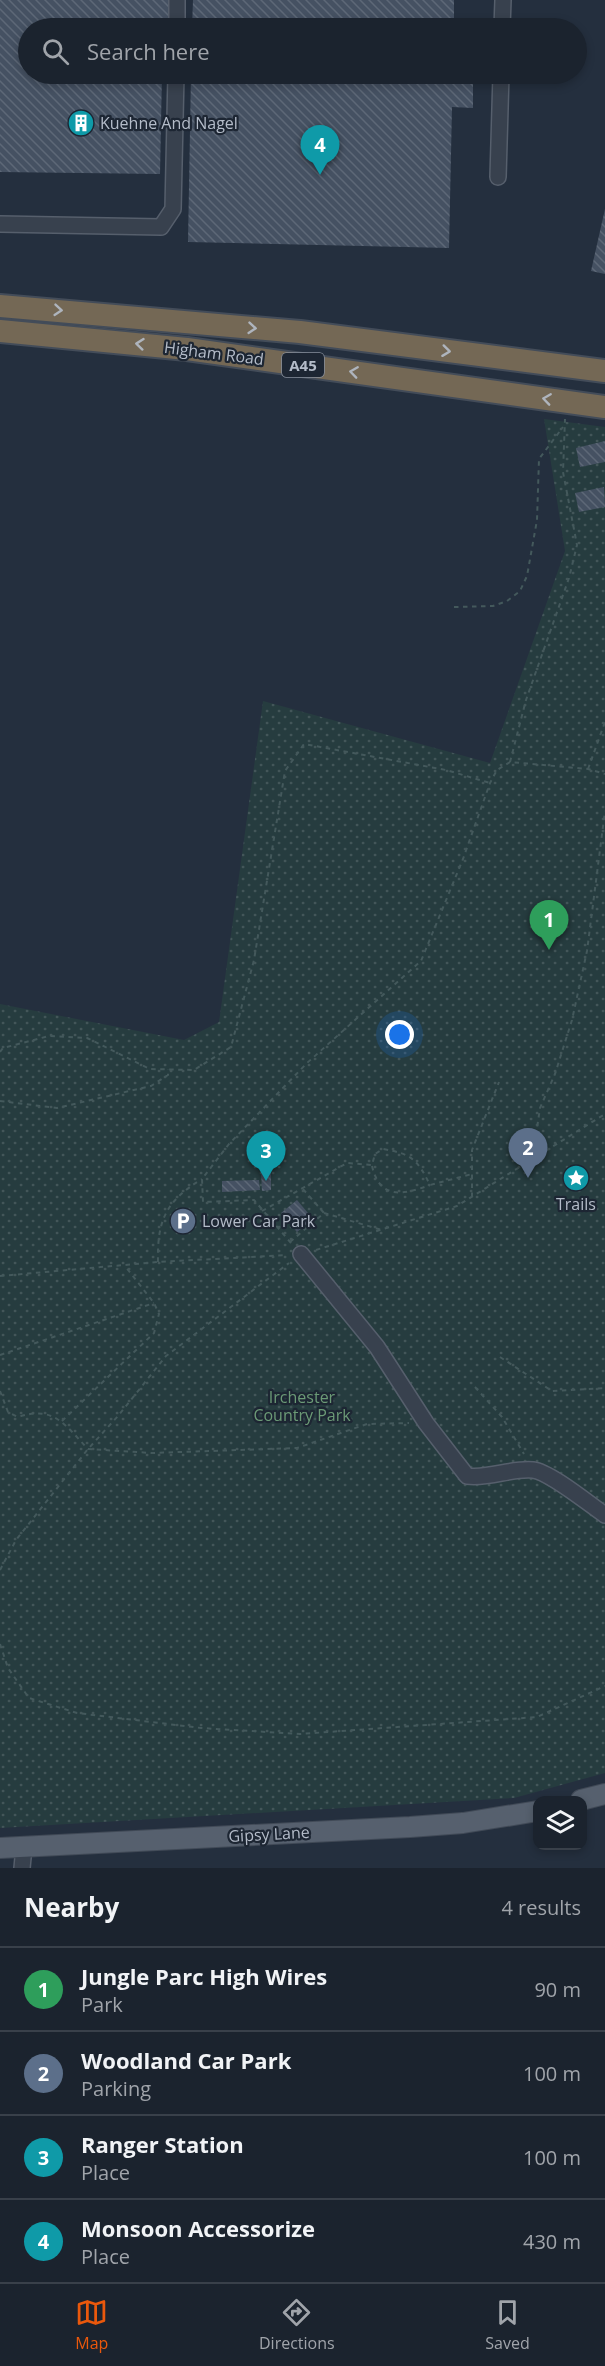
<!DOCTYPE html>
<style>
body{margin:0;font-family:"Open Sans",sans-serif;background:#282f3a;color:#f1f3f6}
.controls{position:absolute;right:18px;bottom:18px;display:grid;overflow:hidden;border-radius:12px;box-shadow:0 3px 9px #0003}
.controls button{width:54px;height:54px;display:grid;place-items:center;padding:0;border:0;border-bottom:2px solid #39404a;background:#1b232e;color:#f1f3f6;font:30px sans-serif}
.you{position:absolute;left:400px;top:1035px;width:21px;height:21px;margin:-15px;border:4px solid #fff;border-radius:50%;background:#1a73e8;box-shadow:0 0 0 9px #1a73e833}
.badge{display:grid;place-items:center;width:39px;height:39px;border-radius:50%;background:#ea580c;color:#fff;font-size:20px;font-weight:700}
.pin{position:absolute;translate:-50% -50px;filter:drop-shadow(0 2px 3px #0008)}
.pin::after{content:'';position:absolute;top:32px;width:21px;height:18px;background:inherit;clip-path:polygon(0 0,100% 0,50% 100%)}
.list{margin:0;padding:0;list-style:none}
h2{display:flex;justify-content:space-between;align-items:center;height:78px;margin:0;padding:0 24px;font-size:26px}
h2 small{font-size:20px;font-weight:400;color:#a0a4aa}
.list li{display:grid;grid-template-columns:39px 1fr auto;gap:18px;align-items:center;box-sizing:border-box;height:84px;padding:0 24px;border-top:2px solid #39404a}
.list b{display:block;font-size:22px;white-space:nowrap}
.list p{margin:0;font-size:20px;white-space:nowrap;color:#a0a4aa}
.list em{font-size:20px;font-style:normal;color:#a0a4aa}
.icon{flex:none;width:33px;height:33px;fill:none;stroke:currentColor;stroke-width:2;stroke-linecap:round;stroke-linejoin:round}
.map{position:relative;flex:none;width:605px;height:1868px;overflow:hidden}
.search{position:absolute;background:#1b232e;box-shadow:0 3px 9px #0003;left:18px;right:18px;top:18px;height:66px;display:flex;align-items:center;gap:15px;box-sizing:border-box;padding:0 21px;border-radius:33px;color:#a0a4aa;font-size:22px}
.sheet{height:414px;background:#1b232e}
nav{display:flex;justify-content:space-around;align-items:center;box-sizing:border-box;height:84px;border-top:2px solid #39404a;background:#1b232e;font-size:16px;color:#a0a4aa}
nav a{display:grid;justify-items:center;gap:3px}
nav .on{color:#ea580c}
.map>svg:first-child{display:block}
</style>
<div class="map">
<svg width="605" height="1868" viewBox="0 0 605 1868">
<defs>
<pattern id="park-dots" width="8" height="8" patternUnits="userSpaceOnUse" patternTransform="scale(1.5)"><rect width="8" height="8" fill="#263c3f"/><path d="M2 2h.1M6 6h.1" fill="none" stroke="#435659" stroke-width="1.8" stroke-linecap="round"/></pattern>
<pattern id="building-back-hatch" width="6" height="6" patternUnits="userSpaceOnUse" patternTransform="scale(1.5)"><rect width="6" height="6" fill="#455162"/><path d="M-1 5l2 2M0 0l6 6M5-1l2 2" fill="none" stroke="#5d6877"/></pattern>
</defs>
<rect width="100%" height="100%" fill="#242f3e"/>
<!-- park -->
<polygon fill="url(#park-dots)" points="544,419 605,427 605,1773 514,1798 0,1828 0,1004 184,1040 219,1022 263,701 490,763 565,551"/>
<!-- building -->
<g fill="url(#building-back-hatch)">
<polygon points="0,0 171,0 171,28 28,28 28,74 162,74 160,174 0,172"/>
<polygon points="193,0 454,0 454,28 192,28"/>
<polygon points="191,74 453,74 452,83 473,84 473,108 452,107 449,248 188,242"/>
<polygon points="605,209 605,274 591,271"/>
<polygon points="605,441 605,462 580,467 576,448"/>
<polygon points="604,487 605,507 579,512 575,493"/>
<polygon points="261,1172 271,1172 271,1190 262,1191"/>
<polygon points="259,1180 260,1190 222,1192 222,1181"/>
<polygon points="297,1200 313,1219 297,1232 281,1213"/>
</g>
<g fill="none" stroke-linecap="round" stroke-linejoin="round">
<defs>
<g id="minor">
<polyline points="177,28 177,0"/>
<polyline points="502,28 503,0"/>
<polyline points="498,177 501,74"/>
<polyline points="0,224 161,227 173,209 176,74"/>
<path d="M 301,1254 L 377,1347 L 426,1423 L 467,1476 C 490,1479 510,1468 533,1470 C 550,1472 589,1504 605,1515"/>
<polyline points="22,1868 24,1847"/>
</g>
<g id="major">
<polyline points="581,1800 605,1794"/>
<polyline points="0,1848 410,1827 463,1823 538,1811"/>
</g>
<g id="highway">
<polyline points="0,306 300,332 605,371"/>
<polyline points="0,331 187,349 605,407"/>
</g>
</defs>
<!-- minor casing -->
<use href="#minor" stroke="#565f6c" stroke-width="18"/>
<!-- major casing -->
<use href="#major" stroke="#414a57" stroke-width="22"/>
<!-- highway casing -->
<use href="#highway" stroke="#434c59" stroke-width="26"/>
<!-- path -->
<g stroke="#44595c" stroke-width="2" stroke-dasharray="4.5 4.5" stroke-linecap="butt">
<polyline points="454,607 493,606 507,601 520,591 527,576 537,520 539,459 563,427"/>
<polyline points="510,762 526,700 569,578 577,545 563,472 565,419"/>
<polyline points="588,769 605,722"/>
<polyline points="0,1052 3,1048 49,1036 87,1038 150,1069 194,1070 231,1047 254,960 285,771 304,744 446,770 490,783"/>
<polyline points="0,1101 57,1108 151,1086 168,1075 168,1069"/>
<polyline points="532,1162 540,1108 555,1074 572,1020 587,951 605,811"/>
<path d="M 372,1166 C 380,1200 403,1195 430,1185"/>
<polyline points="472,1197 472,1150 499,1082"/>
<path d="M 262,1211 L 347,1163 L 372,1165 L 375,1154 L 383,1149 C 412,1154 417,1159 430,1185 L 472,1174"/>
<polyline points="324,1213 382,1230"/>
<polyline points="290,1242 324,1213 302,1188"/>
<polyline points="291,1243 254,1200 203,1202 202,1179 229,1144 307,1063 421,961 463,859 490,783 497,770 510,762 588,769 605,774"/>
<polyline points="316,1250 457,1206 605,1114"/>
<path d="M 158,1262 C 157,1220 166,1201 202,1179"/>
<polyline points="0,1276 158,1262 287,1255"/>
<polyline points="0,1355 154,1303"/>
<polyline points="500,1357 552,1391 605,1388"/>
<polyline points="475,1387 502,1417 524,1454"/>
<path d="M 0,1391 L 8,1412 L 18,1417 C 54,1405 65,1425 88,1449 L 152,1453 L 297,1448 L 367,1424 L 409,1423"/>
<polyline points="62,1421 154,1333 159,1314 154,1303 125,1266"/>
<polyline points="0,1570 16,1540 88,1449 118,1416 166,1356 289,1263"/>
<polyline points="0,1644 8,1668 29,1698 77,1713 201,1728 300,1734 537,1717 605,1686"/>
</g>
<!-- minor -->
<use href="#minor" stroke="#38414e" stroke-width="15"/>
<!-- major -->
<use href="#major" stroke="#56606e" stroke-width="20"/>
<!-- highway -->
<use href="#highway" stroke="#746855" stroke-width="22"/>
</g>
<!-- one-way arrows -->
<defs><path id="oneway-chevron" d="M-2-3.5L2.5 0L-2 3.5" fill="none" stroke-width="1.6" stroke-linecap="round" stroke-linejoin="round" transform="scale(1.5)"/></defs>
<g stroke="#aeb4bd">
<use href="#oneway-chevron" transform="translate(58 310) rotate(5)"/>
<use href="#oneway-chevron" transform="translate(252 328) rotate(5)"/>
<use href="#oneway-chevron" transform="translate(140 344) rotate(-174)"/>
<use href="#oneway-chevron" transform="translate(446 351) rotate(7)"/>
<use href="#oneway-chevron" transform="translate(354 372) rotate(-172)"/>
<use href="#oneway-chevron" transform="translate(547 399) rotate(-172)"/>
</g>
<!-- icons -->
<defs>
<symbol id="building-disc" viewBox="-11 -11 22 22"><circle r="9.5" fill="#0f9aa8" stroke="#1d2633"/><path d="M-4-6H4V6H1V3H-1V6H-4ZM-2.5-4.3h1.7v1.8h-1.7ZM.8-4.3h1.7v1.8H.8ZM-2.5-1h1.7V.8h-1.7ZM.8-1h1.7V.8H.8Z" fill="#fff"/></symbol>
<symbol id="sight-disc" viewBox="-11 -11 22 22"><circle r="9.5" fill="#0f9aa8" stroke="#1d2633"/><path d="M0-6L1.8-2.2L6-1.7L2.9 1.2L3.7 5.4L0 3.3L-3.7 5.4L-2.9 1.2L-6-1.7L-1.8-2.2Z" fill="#fff"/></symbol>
<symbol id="parking-disc" viewBox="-11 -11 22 22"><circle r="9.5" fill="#5c6f8a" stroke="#1d2633"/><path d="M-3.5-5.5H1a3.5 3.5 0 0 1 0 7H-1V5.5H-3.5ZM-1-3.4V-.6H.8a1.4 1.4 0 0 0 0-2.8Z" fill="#fff"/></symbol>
</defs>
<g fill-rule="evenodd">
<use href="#building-disc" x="66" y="108" width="30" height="30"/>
<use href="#sight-disc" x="561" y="1163" width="30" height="30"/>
<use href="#parking-disc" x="168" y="1206" width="30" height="30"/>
</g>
<g text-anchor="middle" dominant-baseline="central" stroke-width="4.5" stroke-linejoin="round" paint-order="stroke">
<!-- shield labels -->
<rect fill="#1d2633" stroke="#878f9c" stroke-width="1.5" x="282" y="353" width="42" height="24" rx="4.5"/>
<g font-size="15" font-weight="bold" fill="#b4bcc9">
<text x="303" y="365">A45</text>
</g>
<!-- poi labels -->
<g font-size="16" fill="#b4bcc9" stroke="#1d2633" text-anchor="start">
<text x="100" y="123">Kuehne And Nagel</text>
<text x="576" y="1204" text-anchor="middle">Trails</text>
<text x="202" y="1221">Lower Car Park</text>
</g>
<!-- street labels -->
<g font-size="16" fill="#b4bcc9" stroke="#1d2633">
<text transform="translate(214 353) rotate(7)">Higham Road</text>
<text transform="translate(269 1834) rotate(-3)">Gipsy Lane</text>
</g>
<!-- park labels -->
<g font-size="16" fill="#6b9a76" stroke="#1d2633">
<text x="302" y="1397">Irchester<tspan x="302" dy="18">Country Park</tspan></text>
</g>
</g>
</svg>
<div class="controls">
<button><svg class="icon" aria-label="layers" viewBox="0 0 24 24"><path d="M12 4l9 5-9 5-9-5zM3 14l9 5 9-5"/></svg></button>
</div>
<div class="you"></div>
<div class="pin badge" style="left:549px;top:950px;background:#2e9e5b">1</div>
<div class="pin badge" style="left:528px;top:1178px;background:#5c6f8a">2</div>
<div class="pin badge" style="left:266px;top:1181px;background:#0f9aa8">3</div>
<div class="pin badge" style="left:320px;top:175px;background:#0f9aa8">4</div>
<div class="search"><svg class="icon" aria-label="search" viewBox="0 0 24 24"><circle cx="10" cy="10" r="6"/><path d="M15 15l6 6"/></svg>Search here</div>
</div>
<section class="sheet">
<h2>Nearby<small>4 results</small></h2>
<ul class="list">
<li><span class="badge" style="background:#2e9e5b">1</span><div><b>Jungle Parc High Wires</b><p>Park</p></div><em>90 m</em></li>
<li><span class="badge" style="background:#5c6f8a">2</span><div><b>Woodland Car Park</b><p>Parking</p></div><em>100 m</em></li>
<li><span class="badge" style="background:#0f9aa8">3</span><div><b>Ranger Station</b><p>Place</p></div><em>100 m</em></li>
<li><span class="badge" style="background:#0f9aa8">4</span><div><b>Monsoon Accessorize</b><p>Place</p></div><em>430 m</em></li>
</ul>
</section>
<nav>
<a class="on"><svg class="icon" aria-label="map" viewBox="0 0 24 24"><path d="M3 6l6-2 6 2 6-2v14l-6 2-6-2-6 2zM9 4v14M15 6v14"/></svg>Map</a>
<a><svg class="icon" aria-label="directions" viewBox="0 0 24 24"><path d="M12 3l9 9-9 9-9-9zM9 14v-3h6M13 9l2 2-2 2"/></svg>Directions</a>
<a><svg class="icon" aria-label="saved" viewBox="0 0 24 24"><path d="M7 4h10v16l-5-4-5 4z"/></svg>Saved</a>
</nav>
